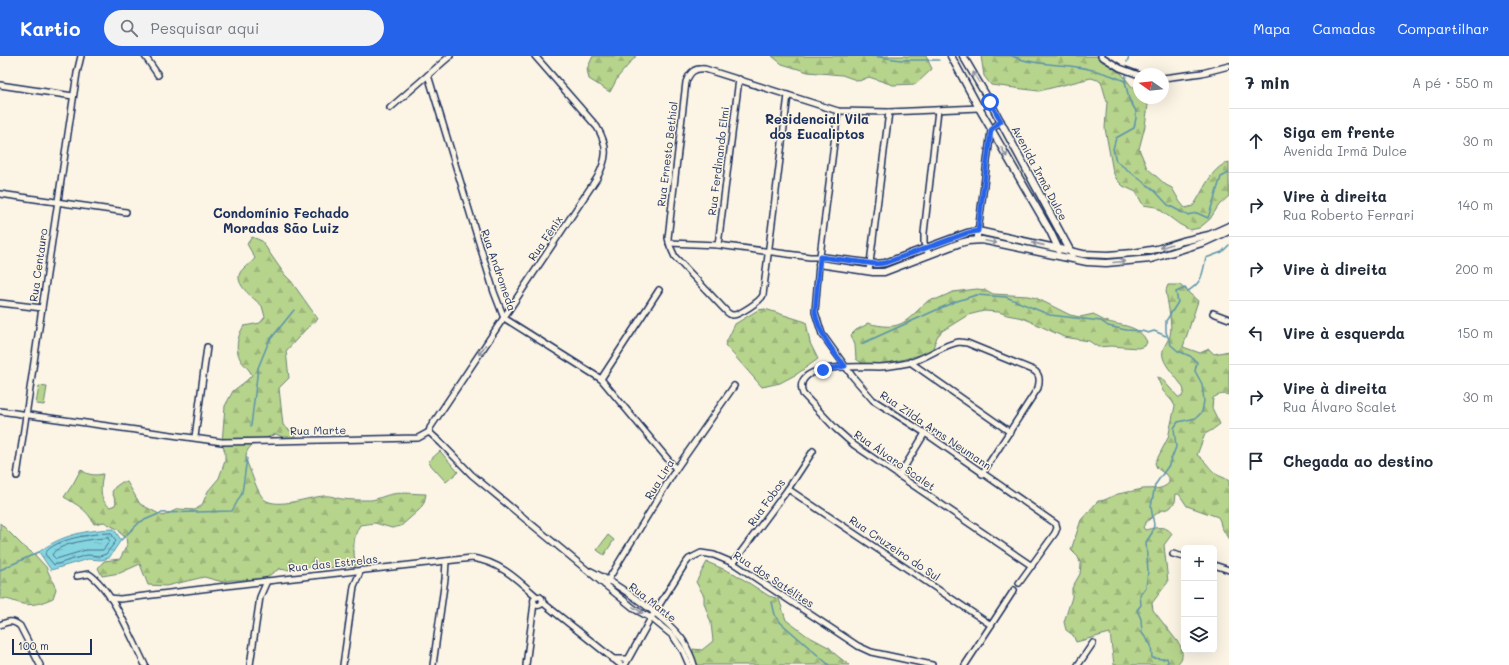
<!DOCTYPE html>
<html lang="pt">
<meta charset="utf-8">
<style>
body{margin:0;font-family:Mali,sans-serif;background:#f2f2f3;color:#1f2937}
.controls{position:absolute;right:12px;bottom:12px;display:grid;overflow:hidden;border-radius:6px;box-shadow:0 4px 16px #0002}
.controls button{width:36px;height:36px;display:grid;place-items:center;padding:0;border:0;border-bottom:1px solid #e0e1e3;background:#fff;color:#1f2937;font:20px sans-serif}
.compass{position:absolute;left:1133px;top:12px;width:36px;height:36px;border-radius:50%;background:#fff;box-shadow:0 4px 16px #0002;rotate:284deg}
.scale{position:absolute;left:12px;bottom:10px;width:80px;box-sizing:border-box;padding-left:4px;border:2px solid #1b2f5e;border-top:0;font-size:11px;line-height:14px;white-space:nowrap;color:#1b2f5e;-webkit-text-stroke:3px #fcf5e5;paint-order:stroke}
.stop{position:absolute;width:12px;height:12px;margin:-9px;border:3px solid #2563eb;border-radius:50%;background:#fff}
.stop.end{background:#2563eb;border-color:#fff;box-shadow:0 1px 4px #0008}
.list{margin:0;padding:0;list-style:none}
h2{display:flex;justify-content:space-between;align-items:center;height:52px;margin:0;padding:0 16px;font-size:17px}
h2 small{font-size:13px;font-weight:400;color:#747a83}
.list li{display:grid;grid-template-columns:26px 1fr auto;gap:12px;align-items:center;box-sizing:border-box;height:64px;padding:0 16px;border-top:1px solid #e0e1e3}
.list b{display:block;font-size:15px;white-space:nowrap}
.list p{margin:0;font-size:13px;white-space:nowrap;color:#747a83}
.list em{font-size:13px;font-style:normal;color:#747a83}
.icon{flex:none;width:22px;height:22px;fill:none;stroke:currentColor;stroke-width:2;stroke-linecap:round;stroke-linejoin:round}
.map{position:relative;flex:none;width:1229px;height:609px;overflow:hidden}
header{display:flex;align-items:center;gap:24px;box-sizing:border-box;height:56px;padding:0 20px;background:#2563eb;color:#fff}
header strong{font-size:19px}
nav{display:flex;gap:22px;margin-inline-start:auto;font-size:14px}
.search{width:280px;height:36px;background:#f2f2f3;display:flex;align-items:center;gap:10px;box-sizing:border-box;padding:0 14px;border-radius:22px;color:#747a83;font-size:15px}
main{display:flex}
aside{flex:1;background:#fff}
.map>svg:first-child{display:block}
</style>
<header>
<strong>Kartio</strong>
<div class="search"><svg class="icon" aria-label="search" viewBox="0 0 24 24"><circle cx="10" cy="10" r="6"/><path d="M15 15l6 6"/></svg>Pesquisar aqui</div>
<nav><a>Mapa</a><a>Camadas</a><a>Compartilhar</a></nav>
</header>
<main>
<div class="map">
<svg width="1229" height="609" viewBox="0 0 1229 609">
<defs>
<pattern id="forest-firs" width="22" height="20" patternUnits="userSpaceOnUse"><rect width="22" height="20" fill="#b7d48c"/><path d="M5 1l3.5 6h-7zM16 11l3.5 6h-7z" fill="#9db67b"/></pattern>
<pattern id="water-ripples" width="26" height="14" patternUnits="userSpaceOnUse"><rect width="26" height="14" fill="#85d5df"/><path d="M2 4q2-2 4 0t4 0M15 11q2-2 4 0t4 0" fill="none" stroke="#72b7c2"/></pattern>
</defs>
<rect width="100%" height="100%" fill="#fcf5e5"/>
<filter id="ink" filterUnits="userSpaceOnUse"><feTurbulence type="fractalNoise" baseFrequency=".025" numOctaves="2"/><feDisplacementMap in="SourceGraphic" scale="8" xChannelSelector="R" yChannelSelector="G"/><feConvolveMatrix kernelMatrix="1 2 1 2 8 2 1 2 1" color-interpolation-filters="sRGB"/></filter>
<g filter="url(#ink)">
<!-- grass -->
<g fill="#b7d48c" stroke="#698275">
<polygon points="39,330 47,331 44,349 36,348"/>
<polygon points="440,395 458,416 446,426 428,406"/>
<polygon points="608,479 614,484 604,499 597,494"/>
</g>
<!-- forest -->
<g fill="url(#forest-firs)" stroke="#698275">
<polygon points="593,0 636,0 618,21 610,36 589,23 587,13"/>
<polygon points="772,0 926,0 932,13 916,28 893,29 869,21 859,25 842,19 808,16 782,8"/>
<path d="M 981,0 L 1097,0 L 1122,18 L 1132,31 L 1139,31 L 1139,42 L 1149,42 L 1145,70 L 1139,93 L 1147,112 L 1166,129 L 1172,132 L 1180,146 L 1185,152 L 1193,150 C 1204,135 1210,112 1229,106 L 1229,140 L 1219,149 L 1210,163 L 1203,169 L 1199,172 L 1190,174 L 1179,168 L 1156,151 L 1143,149 L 1136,136 L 1123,130 L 1117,124 L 1113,116 L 1105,72 L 1107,46 L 1101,25 L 1091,22 L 1039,35 L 991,29 L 984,20 Z"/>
<path d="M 252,181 L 262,185 L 271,199 L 285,219 L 291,225 L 318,263 L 306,273 L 286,295 L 289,322 L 279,332 L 283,369 L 289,374 L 298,375 L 291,385 L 276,378 C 262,384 239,389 248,409 C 252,418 258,439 265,444 C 279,453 308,441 324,440 C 330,439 336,442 342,443 C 350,444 359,444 366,444 C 376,445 384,439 393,438 C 404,436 416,438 426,438 L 424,447 L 419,454 L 401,470 L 392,472 L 375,467 L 360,469 C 352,481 353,496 356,510 L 323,512 L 310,511 L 286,514 L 279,513 L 271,518 L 264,524 L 231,524 L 223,526 L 204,521 L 166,530 L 148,529 L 140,508 L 120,517 L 102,520 L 98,512 L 104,505 L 120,503 L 127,489 L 126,481 L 121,478 L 119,474 L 104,466 L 94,468 C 87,453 77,449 64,441 L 73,428 L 81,413 C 86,419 95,420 103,418 C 101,429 98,444 110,451 L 115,449 L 116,446 L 112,436 L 115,431 L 122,426 L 127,426 L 140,448 L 163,460 L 178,453 L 195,454 L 202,449 L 208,435 L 219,422 L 225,405 L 225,396 L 222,387 L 225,350 L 233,335 L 246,325 L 252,319 C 249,313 246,311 242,306 C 234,295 237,280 244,270 L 260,267 L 265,261 L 262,250 C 254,242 228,225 244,212 C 249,207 250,209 255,202 L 247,188 Z"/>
<path d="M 1168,229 L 1180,229 L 1198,245 L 1183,291 L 1200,297 L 1209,293 L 1214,298 L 1229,295 L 1229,339 C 1224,337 1217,339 1213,342 L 1212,352 L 1220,368 L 1212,374 L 1205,378 L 1197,399 C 1206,405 1208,411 1215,417 C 1219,421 1225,421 1229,425 L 1229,484 L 1221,470 L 1220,465 L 1218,461 L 1187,450 L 1179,438 L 1176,438 L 1175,446 L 1170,452 L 1160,455 L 1146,466 L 1143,471 L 1145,474 C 1154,472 1166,468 1172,478 L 1164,489 L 1168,526 L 1152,547 L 1153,554 L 1180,589 C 1183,597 1184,603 1176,609 L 1114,609 L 1110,577 L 1076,586 L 1073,579 L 1066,574 L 1064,566 L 1072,541 L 1072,532 L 1080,518 L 1081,509 L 1078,501 L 1071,494 L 1081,464 L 1098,445 C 1106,445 1111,440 1118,438 C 1126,436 1135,435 1143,433 C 1153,432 1161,435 1169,427 L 1169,421 L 1157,412 L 1155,407 L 1168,382 L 1175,350 L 1172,345 L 1163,335 L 1157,321 L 1161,322 L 1178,341 L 1182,341 C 1182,339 1184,337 1184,335 C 1184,328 1165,312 1163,301 C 1161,293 1167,287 1170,280 C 1173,268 1167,246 1166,234 Z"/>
<path d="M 977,233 L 986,234 L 993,238 L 1028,240 L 1036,242 L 1070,259 L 1080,261 L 1094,258 C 1108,273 1137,263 1147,286 L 1145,290 L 1138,292 L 1111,290 L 1098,291 L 1089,285 L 1064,281 L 1023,262 L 1007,259 L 999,256 L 984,255 L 968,259 L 942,275 L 937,281 L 933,292 L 930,296 C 915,300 881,311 867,309 C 862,308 859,305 856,303 L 855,289 L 851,279 L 856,274 L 866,269 L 867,267 C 903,276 904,266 929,244 L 937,243 L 953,236 Z"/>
<polygon points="765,253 806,266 810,287 818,303 797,318 780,327 762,331 725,289 735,268 758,254"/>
<path d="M 0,467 L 22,489 L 35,499 L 46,511 L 56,533 L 53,542 C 42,547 31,551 19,547 C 12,545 7,542 0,543 Z"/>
<polygon points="707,506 735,518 769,540 779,543 786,564 806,579 830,592 835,598 849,609 695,609 693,593 702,594 713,585 711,567 704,547 704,540 696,526"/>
</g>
<!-- water -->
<path fill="url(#water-ripples)" stroke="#5b93ab" d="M 114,473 L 121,484 L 109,502 L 101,504 L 88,503 L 51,514 L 39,496 C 61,479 86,474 114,473 Z"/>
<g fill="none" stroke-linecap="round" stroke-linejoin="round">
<!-- shore -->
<g stroke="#457192" stroke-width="1">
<path d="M 111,477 L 116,485 L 106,498 L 100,500 L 87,499 L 54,509 L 45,498 C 52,483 95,477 111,477 Z"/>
<path d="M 108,482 L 110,485 L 103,494 L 86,494 L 56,503 L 52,499 C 57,487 96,482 108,482 Z"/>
</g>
<!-- stream -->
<g stroke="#5b93ab" stroke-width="1.5">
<polyline points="873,0 901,4 939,4"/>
<path d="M 1012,0 C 1030,8 1051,8 1070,10 C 1090,12 1107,17 1125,25"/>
<polyline points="1127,6 1129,0"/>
<polyline points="1126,19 1125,25 1129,43 1136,55 1136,62 1134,72 1116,82 1113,93 1116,105 1155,135 1168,149 1187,159 1197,157 1208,162 1221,121 1229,117"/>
<polyline points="861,288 954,246 976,239 1006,241 1050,259 1101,265 1108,270 1126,274 1142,275 1148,277 1154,275 1166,280"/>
<polyline points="251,370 258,312 269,285 294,254"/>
<polyline points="121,484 140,466 161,457 232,455 242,437 247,402"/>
<polyline points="0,514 39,496"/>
<polyline points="772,546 775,559 781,567 829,609"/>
<path d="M 1165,609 L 1168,606 L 1167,602 L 1163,603 L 1152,602 L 1151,589 L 1142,577 L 1141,563 L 1137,554 L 1141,549 L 1140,539 L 1146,531 L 1148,516 L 1146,486 L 1152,477 L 1154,469 L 1151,451 L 1155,429 L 1169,409 L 1176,391 L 1174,372 L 1178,366 L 1196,362 L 1202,356 L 1204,345 L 1202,328 L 1195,315 L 1197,306 L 1190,300 L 1178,295 L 1171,289 L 1166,276 L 1166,265 L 1178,246 L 1176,236 L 1185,232 L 1188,235 C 1203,226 1202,218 1206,202 L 1222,196 L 1229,189"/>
</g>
<defs>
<g id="minor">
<polyline points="145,0 158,19"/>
<polyline points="1101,0 1120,12 1139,19"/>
<polyline points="428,19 494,236 504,262 601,323 676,413"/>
<polyline points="1163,22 1202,17 1229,10"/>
<polyline points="0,29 73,40"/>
<path d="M 788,39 L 763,239 C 761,245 739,259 733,259 C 730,259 729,258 727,256 L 675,201 L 670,190 L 668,182 L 686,26 C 690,16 694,12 705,13 L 838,55 L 889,56 L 979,52 L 990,46"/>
<polyline points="390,52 450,0"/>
<polyline points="838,55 819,208 815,256 822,278 853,321 873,344 925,377 1056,468 1057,472 1055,477 1019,527"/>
<polyline points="0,138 126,156"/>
<polyline points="977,184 991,74 1001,65"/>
<polyline points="669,187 718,189 810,201 820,201"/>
<polyline points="718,189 739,23"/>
<polyline points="929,199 924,187 924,177 938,54"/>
<polyline points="869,215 889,56"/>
<polyline points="0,247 42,252"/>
<polyline points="1213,257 1229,263"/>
<polyline points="910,306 1010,376"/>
<polyline points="601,323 659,234"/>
<polyline points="0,355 222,386 418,382 429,376"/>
<path d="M 429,376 L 430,372 L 597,122 C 607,103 609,91 597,71 L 535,0"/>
<polyline points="429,376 441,387 472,419 605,529 636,554 651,562 673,580 683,595 689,609"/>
<polyline points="195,381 207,291"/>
<path d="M 982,418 L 1038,332 C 1040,324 1040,318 1033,314 L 967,287 L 959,286 C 941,289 926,303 908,307 C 898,309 888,311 878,311 C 862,311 790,305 803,338 L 836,373 L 854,389 L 1032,510"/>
<polyline points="17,420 77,17 81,0"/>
<polyline points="899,420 925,377"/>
<polyline points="788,433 991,569"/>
<polyline points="1173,498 1184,501"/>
<polyline points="733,507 788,433 813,395"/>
<polyline points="1214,509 1229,514"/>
<path d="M 591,515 C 616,527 669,563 684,586 C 688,594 692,601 694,609"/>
<path d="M 77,520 L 89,518 C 112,533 132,583 145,609"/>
<polyline points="605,529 676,413 734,330"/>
<circle cx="538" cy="545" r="4.5"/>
<path d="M 110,542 L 120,543 L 267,525 L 472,502 C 500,506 517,523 537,541"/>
<polyline points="542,546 621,609"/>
<path d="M 0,569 C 8,565 13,564 20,570 L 40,609"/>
<polyline points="612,603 627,603"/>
<polyline points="250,609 260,541 267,525"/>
<polyline points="343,609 354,530 361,514"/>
<polyline points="433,609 445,523 446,505"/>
<polyline points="526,609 534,547"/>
<polyline points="625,609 651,562 685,508 689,503 701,497 714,499 733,507 858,590 871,596 932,609"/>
<polyline points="965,609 1014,534"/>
<polyline points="1078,609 1093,587"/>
</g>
<g id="tertiary">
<polyline points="951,0 979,52 1050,175 1059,194"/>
<polyline points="963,0 990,46 1072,198"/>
<polyline points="820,201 876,208 885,207 967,177 978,175 1083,198 1108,199 1133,197 1157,193 1183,185 1209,179 1229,170"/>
<polyline points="819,208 873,216 884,216 960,187 968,185 982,184 1087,206 1106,207 1151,203 1205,186 1229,175"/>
</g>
</defs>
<!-- minor casing -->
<use href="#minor" stroke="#1b2f5e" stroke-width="8"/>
<!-- tertiary casing -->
<use href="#tertiary" stroke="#1b2f5e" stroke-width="9"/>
<!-- minor -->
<use href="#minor" stroke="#fcf5e5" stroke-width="5"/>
<!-- tertiary -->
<use href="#tertiary" stroke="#fcf5e5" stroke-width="6"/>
</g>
<!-- one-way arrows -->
<defs><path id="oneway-shaft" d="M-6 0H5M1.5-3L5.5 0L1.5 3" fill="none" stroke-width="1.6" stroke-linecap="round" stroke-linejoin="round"/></defs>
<g stroke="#8c92a2">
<use href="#oneway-shaft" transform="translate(976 21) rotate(-121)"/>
<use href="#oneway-shaft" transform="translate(1004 96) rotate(60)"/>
<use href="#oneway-shaft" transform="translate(991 186) rotate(12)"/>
<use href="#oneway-shaft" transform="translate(1038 188) rotate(-167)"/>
<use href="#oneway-shaft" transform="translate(1166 190) rotate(162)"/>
<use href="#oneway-shaft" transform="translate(1119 206) rotate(-5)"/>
<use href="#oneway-shaft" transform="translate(482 294) rotate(124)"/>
<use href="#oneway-shaft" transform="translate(638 554) rotate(31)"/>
</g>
</g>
<g fill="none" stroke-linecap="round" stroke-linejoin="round" filter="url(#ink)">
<!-- route -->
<path stroke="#2563eb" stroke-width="5" d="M 823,314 L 845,310 C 831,294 819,277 815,256 L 820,201 L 876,208 L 885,207 L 967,177 L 978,175 L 991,74 L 1001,65 L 990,46"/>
</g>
<g text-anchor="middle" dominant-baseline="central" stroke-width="3" stroke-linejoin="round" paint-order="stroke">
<!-- street labels -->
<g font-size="11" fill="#1b2f5e" stroke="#fcf5e5">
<text transform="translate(667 98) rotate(-83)">Rua Ernesto Bethiol</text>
<text transform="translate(718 105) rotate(-83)">Rua Ferdinando Elmi</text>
<text transform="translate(1040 117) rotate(62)">Avenida Irmã Dulce</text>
<text transform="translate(545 182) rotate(-56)">Rua Fênix</text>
<text transform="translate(38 209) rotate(-82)">Rua Centauro</text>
<text transform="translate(499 214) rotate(71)">Rua Andromeda</text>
<text transform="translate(318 374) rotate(-1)">Rua Marte</text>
<text transform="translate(936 374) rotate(34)">Rua Zilda Arns Neumann</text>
<text transform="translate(895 404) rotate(35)">Rua Álvaro Scalet</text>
<text transform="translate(659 423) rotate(-58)">Rua Lira</text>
<text transform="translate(766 446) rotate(-54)">Rua Fobos</text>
<text transform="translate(895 492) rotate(34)">Rua Cruzeiro do Sul</text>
<text transform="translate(333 507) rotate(-6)">Rua das Estrelas</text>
<text transform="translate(774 523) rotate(33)">Rua dos Satélites</text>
<text transform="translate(653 546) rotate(38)">Rua Marte</text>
</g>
<!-- quarter labels -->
<g font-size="13" font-weight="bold" fill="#1b2f5e" stroke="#fcf5e5">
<text x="817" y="62">Residencial Vila<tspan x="817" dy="15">dos Eucaliptos</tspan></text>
<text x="281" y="156">Condomínio Fechado<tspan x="281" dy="15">Moradas São Luiz</tspan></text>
</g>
</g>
</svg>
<div class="controls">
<button>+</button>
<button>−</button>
<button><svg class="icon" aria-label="layers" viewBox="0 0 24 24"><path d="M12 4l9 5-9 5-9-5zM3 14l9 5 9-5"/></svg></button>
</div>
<svg class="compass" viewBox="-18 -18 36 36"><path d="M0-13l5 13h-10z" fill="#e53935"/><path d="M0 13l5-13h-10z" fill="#747a83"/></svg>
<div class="scale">100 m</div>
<div class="stop" style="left:990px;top:46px"></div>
<div class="stop end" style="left:823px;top:314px"></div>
</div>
<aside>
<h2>7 min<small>A pé · 550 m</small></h2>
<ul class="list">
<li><svg class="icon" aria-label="ahead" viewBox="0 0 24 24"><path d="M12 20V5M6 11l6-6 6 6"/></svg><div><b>Siga em frente</b><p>Avenida Irmã Dulce</p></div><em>30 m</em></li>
<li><svg class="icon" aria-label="right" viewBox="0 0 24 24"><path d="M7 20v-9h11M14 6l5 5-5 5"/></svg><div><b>Vire à direita</b><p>Rua Roberto Ferrari</p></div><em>140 m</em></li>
<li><svg class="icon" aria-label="right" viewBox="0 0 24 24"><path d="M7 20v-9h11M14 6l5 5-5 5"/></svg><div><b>Vire à direita</b></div><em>200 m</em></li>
<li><svg class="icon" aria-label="left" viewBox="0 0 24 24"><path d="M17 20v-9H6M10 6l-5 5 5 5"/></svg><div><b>Vire à esquerda</b></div><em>150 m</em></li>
<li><svg class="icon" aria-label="right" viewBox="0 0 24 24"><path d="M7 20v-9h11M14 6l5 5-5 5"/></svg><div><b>Vire à direita</b><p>Rua Álvaro Scalet</p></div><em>30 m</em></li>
<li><svg class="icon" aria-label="arrive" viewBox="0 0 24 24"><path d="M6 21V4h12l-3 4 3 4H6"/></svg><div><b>Chegada ao destino</b></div></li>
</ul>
</aside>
</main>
